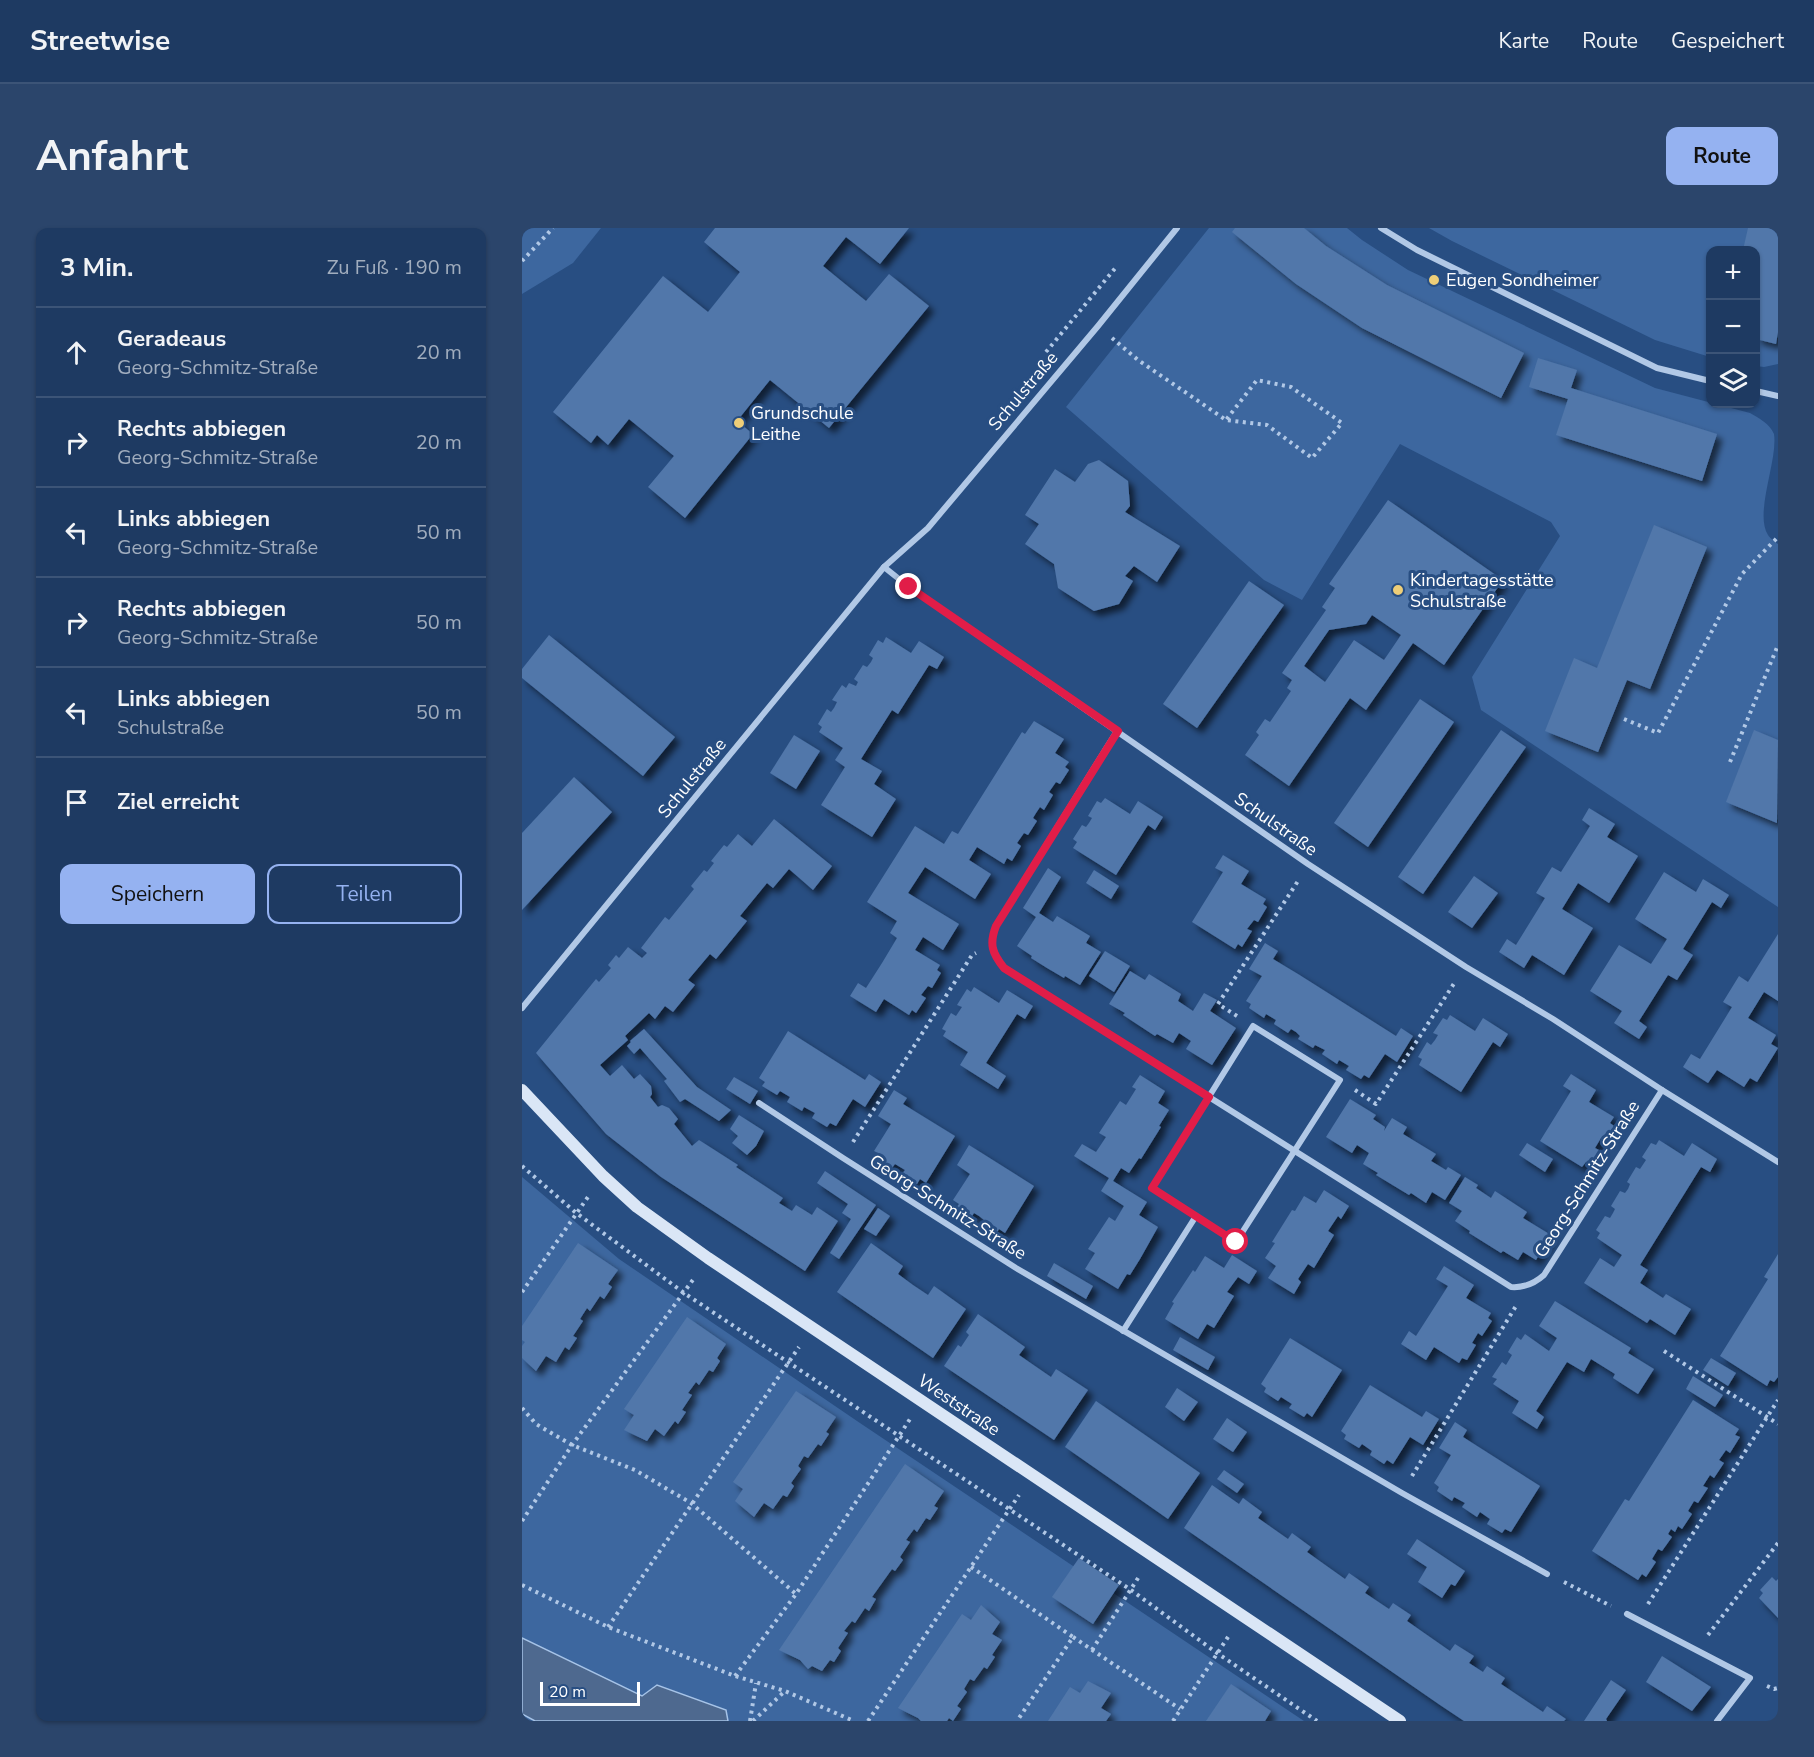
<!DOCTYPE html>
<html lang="de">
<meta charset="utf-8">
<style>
body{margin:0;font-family:"Nunito Sans",sans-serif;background:#2b456b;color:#f1f3f6}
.controls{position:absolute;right:18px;top:18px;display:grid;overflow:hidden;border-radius:12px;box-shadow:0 2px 4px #0004}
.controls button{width:54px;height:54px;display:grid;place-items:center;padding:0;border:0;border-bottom:2px solid #3c5477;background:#1e3a62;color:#f1f3f6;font:30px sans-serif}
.scale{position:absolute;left:18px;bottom:15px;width:100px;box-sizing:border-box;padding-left:6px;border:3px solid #fff;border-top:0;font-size:16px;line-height:21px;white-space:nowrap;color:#fff;-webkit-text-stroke:4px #284e82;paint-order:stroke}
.stop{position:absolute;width:18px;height:18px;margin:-14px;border:4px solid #e11d48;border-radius:50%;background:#fff}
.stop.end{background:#e11d48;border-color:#fff;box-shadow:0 2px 6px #0008}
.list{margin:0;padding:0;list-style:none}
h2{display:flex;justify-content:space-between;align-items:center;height:78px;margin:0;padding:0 24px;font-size:26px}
h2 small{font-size:20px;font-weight:400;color:#a1adbe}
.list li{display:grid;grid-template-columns:39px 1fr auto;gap:18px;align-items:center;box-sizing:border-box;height:90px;padding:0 24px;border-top:2px solid #3c5477}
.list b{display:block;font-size:22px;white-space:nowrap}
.list p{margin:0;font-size:20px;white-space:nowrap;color:#a1adbe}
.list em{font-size:20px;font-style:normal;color:#a1adbe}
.actions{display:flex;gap:12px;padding:18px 24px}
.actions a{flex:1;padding:14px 0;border:2px solid #95b2f1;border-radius:12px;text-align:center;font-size:21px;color:#95b2f1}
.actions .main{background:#95b2f1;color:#111}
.icon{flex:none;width:33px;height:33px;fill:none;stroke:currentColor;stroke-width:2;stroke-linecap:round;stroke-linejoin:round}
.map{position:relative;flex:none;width:1256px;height:1493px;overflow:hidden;border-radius:12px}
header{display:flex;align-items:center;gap:36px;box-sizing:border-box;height:84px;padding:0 30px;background:#1e3a62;border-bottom:2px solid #3c5477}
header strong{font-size:28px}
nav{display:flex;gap:33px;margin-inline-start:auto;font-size:21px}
.intro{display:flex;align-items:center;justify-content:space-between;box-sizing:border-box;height:144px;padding:0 36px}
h1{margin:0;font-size:42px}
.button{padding:15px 27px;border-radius:12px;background:#95b2f1;color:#111;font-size:21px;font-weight:700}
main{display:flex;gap:36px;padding:0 36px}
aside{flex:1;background:#1e3a62;border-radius:12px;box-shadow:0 2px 4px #0004}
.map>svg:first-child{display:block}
</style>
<header>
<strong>Streetwise</strong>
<nav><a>Karte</a><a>Route</a><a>Gespeichert</a></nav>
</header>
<div class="intro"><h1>Anfahrt</h1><a class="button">Route</a></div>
<main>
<aside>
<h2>3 Min.<small>Zu Fuß · 190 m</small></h2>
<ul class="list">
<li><svg class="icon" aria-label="ahead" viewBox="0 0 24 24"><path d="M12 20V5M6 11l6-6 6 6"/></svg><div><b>Geradeaus</b><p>Georg-Schmitz-Straße</p></div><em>20 m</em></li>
<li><svg class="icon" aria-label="right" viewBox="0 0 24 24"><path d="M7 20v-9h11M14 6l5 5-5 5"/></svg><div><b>Rechts abbiegen</b><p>Georg-Schmitz-Straße</p></div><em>20 m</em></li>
<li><svg class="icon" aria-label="left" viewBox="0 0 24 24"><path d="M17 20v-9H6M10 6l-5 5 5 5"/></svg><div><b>Links abbiegen</b><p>Georg-Schmitz-Straße</p></div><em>50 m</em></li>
<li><svg class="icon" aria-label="right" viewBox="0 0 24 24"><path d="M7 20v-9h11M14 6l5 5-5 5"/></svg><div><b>Rechts abbiegen</b><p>Georg-Schmitz-Straße</p></div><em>50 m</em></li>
<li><svg class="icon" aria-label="left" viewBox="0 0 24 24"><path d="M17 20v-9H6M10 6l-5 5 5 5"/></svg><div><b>Links abbiegen</b><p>Schulstraße</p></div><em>50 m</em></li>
<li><svg class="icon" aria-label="arrive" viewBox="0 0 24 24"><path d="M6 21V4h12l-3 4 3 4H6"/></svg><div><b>Ziel erreicht</b></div></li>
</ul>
<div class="actions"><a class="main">Speichern</a><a>Teilen</a></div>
</aside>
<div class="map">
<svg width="1256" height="1493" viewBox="0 0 1256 1493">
<defs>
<filter id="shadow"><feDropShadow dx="5.5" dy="5.5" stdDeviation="3" flood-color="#0009"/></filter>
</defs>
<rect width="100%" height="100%" fill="#284e82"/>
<!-- green -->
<g fill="#3d679f">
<polygon points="0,0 79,0 51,35 0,66"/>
<path d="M 687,0 L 825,0 L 840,12 L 886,42 L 1133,160 L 1228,185 C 1237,190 1248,196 1252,206 C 1256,233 1232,285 1246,307 C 1248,310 1253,314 1256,316 L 1256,679 L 959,482 L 950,449 L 1038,308 L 1029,294 L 878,216 L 780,372 L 742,352 L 544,179 Z"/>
<polygon points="907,0 1256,0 1256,136 1242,139 1234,138 1234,22 1188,22 1188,129 1133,112 930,13"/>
<polygon points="0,949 97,1031 335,1193 782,1493 0,1493"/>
</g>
<!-- water -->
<polygon fill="#4e698f" stroke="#a6c3e7" stroke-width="1.5" points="0,1410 120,1468 135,1457 204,1482 206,1493 13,1493 0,1486"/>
<!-- building -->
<g fill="#5177aa" fill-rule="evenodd" filter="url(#shadow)">
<polygon points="193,0 387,0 358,36 324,9 301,38 344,73 367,46 407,78 307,200 248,152 215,193 231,206 163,290 126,259 152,228 107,191 86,217 75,207 69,215 31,184 141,48 186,84 218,44 182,14"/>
<polygon points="713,0 782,0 804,18 865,57 1002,125 979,170 840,100 774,56 710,4"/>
<polygon points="1226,0 1256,0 1256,104 1254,116 1234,111 1234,22 1221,22"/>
<polygon points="1016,130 1055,142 1049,160 1195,206 1180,253 1034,207 1046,171 1007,159"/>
<polygon points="577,232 606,253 608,278 603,284 658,318 635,354 612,338 603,348 611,353 597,376 572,383 536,360 532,336 503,316 517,296 503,287 533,241 553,254 566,236"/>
<path d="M 866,272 L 981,352 L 922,437 L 891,415 L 844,482 L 828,470 L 767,558 L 723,527 L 737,507 L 734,504 L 743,491 L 748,494 L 769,463 L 765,460 L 770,452 L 760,445 L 804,382 L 800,379 L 813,360 L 807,356 ZM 850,387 L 879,407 L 862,432 L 832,412 L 803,454 L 782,438 L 807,402 L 844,396 Z"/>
<polygon points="1132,297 1185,319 1128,461 1105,452 1076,524 1023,503 1052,430 1075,440"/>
<polygon points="727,353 762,377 675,500 641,476"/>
<polygon points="27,407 153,509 121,548 0,450 0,441"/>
<polygon points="364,409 389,425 397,413 422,429 415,441 407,437 376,486 370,482 339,531 360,543 352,556 374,571 350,609 299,577 323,539 313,532 321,520 297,504 300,499 296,496 305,481 309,484 312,480 315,474 310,472 320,457 324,460 327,455 334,458 336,454 332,451 341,437 345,439 349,434 351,430 347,427 356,412 361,415"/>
<polygon points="898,471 932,494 846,619 812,595"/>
<polygon points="512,493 542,511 533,525 547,534 543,539 547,542 538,556 534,554 527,564 531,567 522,582 518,579 514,585 511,590 515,593 506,607 502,605 495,615 499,618 490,633 485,630 482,636 455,619 447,632 469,646 453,671 403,639 386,665 437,696 421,722 401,709 393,722 418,737 415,742 419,745 410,760 406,758 399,767 404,770 394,785 390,782 387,787 362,771 354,784 328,768 336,755 344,760 360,735 375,710 368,705 375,693 345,674 393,598 422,616 430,603 436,606 500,504 503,506"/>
<polygon points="979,502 1004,519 901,666 876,649"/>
<polygon points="1232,502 1256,512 1255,595 1204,574"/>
<polygon points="272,507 298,523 274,561 248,545"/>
<polygon points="52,549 90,584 0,682 0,605"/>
<polygon points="583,570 608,586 616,573 641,589 633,602 626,597 594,647 551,620 555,614 551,611 560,597 564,599 567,595 570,590 566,588 575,573 579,575"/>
<polygon points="1067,580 1093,596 1085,609 1116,628 1087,675 1056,655 1040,681 1071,700 1042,747 1010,727 1002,740 977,724 985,711 994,717 1023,670 1014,665 1030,639 1039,644 1068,598 1060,592"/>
<polygon points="252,591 310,638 291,662 267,641 251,660 245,655 218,688 225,693 194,731 188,726 166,752 173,757 151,784 143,778 133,791 127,785 103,808 106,812 78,837 88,848 100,837 112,851 118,846 129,858 130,866 128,869 136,879 140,877 147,880 156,891 152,896 170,918 177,912 216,937 214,939 261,970 257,975 270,983 274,977 290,987 295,979 316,993 283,1043 139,949 84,906 14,825 74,751 77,754 89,740 86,737 94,727 97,730 106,719 120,730 125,725 119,720 143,689 147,692 172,661 169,658 182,642 185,644 192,635 189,633 202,617 205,619 216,606 230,618"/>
<polygon points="701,627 727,643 719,656 744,671 741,676 745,679 736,694 732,692 725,701 730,703 720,719 716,716 713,721 670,694 701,644 693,640"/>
<polygon points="526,640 539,649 517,685 531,694 535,688 568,708 564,715 579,724 558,757 543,748 542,750 525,740 509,730 510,728 495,718 514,689 501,680"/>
<polygon points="572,642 597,658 589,671 564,655"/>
<polygon points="1142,644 1174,664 1181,651 1207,667 1199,680 1190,674 1161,721 1171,727 1155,752 1146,747 1117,793 1125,799 1117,811 1092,795 1100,783 1068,763 1097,717 1129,736 1145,711 1113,691"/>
<polygon points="952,648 976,665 950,700 926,684"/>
<polygon points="1256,706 1256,773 1242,764 1226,790 1254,807 1249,816 1256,820 1235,854 1228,850 1222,859 1195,842 1186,855 1161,839 1169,826 1178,831 1210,779 1201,774 1217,748 1226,754"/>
<polygon points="743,715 756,723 751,731 776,746 874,808 879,800 891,808 875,834 863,826 847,850 842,847 839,851 824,842 827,838 817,832 815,836 800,826 803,822 793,817 791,820 776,811 778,808 774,804 769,801 766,805 752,796 754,792 744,786 742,790 727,780 729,776 724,773 740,748 727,741"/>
<polygon points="583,723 608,738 592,764 567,748"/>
<polygon points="608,743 623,752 627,746 659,766 656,773 671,783 682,765 695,772 688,783 714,800 690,837 664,821 669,813 657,805 651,815 635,806 633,808 601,787 603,785 587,776"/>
<polygon points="452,759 477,775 485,762 511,778 503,791 495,786 464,835 484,848 476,861 438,837 446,824 421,808 424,803 420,801 429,785 434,788 440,779 435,777 445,761 449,764"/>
<polygon points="928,787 953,803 961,790 986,806 978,819 971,814 939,864 897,837 900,831 896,829 905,814 909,817 913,812 916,807 911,805 921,790 925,792"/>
<polygon points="122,801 175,859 209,882 197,893 163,871 158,874 142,853 145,851 118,820 112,826 105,818 109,814 108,813"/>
<polygon points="266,803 343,852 347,846 359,854 343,879 331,871 314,898 308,895 305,899 290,890 293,885 282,879 280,883 265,874 268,869 258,863 255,867 240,858 243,854 237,850"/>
<polygon points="1049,846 1074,862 1067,874 1092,889 1088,895 1092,898 1083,913 1079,910 1073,920 1077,922 1068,937 1064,934 1060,939 1018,913 1049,863 1041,858"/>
<polygon points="618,847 643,863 636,875 647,882 637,898 639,899 619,931 617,930 607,945 599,940 591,953 625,974 617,987 636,999 618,1031 608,1047 605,1046 596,1061 563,1041 573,1025 566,1021 587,989 593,993 602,978 579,963 587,950 552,928 560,916 574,924 584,909 577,905 598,873 604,877 614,861 610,859"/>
<polygon points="212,849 236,863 228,876 204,861"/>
<polygon points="372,862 385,870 381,876 433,908 404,955 398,951 395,956 380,946 383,942 373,936 370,940 355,931 358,926 352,923 369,896 356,888"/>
<polygon points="828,871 854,887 851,891 863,899 862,903 870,890 885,899 881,906 914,926 909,933 924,942 926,939 939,947 923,972 910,964 904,975 889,965 887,967 854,947 856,945 841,936 847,925 835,917 830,925 804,909"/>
<polygon points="217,887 242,903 234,918 225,927 210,915 216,908 208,901"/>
<polygon points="1137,912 1162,928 1170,915 1195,931 1188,944 1179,939 1118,1037 1126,1042 1118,1055 1141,1070 1144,1066 1169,1081 1153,1107 1128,1091 1125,1095 1062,1055 1078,1030 1092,1039 1100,1027 1075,1010 1078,1005 1074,1002 1083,988 1088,990 1091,985 1093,981 1089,978 1098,963 1103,965 1106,961 1108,956 1105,954 1114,939 1118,941 1124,932 1120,929 1129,915 1134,917"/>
<polygon points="1005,915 1031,931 1023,944 997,927"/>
<polygon points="447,917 512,958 483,1005 477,1001 474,1006 460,996 462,992 457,988 452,985 449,990 434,980 437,976 431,972 448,946 435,937"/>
<polygon points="303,943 354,977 317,1031 308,1025 329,991 320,985 326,976 295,955"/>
<polygon points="943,949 956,957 954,960 969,970 973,963 1005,984 1001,990 1029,1007 1014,1032 1001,1024 996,1032 981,1023 979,1025 947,1005 948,1003 933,993 940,983 927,975"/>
<polygon points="802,962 827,978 819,991 816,988 806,1003 812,1007 792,1040 786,1036 776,1051 779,1054 772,1066 746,1050 754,1038 743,1030 753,1015 750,1014 770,982 773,983 782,968 794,975"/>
<polygon points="356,980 368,988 354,1008 342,1001"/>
<polygon points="56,1015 96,1042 86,1056 90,1059 82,1071 78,1068 68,1083 65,1080 58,1091 61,1093 51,1108 55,1110 47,1122 43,1119 34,1134 24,1128 14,1143 0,1130 0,1118 3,1114 0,1112 0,1098"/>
<polygon points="349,1015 381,1038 376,1046 391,1057 406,1067 412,1058 444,1081 411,1130 315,1064"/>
<polygon points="1256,1026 1256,1149 1252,1154 1248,1152 1245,1158 1198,1128 1246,1051 1242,1049"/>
<polygon points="710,1027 735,1043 727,1056 716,1049 705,1064 712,1068 692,1100 685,1096 676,1111 643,1091 652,1075 650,1074 671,1042 673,1044 683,1028 702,1040"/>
<polygon points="532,1035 571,1058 564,1071 525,1048"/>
<polygon points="922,1038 952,1057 944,1070 969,1085 966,1090 970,1093 960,1108 956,1105 950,1115 954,1117 945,1132 940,1130 937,1135 912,1119 904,1132 879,1116 887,1103 894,1108 926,1058 914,1051"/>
<polygon points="1033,1073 1109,1120 1106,1125 1132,1141 1116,1166 1091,1150 1093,1146 1069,1131 1062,1144 1045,1134 1014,1183 1022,1189 1015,1201 990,1185 997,1173 971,1156 975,1151 970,1149 980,1134 984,1137 990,1127 986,1124 995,1109 999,1112 1003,1106 1027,1123 1035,1110 1017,1098"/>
<polygon points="456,1086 503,1119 497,1127 529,1149 534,1141 566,1162 532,1212 422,1138 436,1117 439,1119 447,1107 444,1104"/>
<polygon points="165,1089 204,1116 195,1130 198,1133 191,1144 187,1142 177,1157 174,1154 166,1165 170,1167 160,1182 164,1184 156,1196 153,1193 142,1208 133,1201 125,1213 102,1202 112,1187 102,1181"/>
<polygon points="658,1109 693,1129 686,1142 651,1122"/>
<polygon points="768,1110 820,1142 790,1189 785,1185 782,1189 767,1180 770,1176 759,1169 756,1173 742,1164 744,1160 739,1156"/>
<polygon points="1189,1130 1214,1145 1206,1158 1181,1142"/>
<polygon points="1171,1148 1201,1167 1193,1179 1164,1161"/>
<polygon points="848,1157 900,1189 904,1183 917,1191 901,1217 888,1209 871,1236 865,1232 862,1236 848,1227 850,1223 840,1216 837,1220 822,1211 824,1207 819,1203"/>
<polygon points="655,1160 676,1174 662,1193 643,1179"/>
<polygon points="274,1163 314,1189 304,1204 307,1206 299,1218 296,1216 286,1230 282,1228 276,1238 279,1241 269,1255 272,1258 265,1269 261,1267 251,1281 242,1275 232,1289 213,1273 221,1261 211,1254"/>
<polygon points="1171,1172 1217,1201 1213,1207 1218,1209 1208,1225 1204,1222 1197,1232 1202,1235 1192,1250 1188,1247 1181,1258 1186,1260 1176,1275 1172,1273 1166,1283 1170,1286 1160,1301 1156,1298 1153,1304 1149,1301 1146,1306 1150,1309 1140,1323 1136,1321 1130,1331 1134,1334 1124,1349 1120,1346 1116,1352 1070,1323 1103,1271 1107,1273"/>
<polygon points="574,1173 678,1245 646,1291 543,1219"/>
<polygon points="705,1190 725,1204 711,1224 691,1211"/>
<polygon points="933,1194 945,1202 941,1209 1018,1258 989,1304 983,1301 980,1305 965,1296 968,1291 958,1284 955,1289 940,1279 943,1275 932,1269 930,1273 915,1263 917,1259 912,1255 929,1227 917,1220"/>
<polygon points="383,1236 422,1263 412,1278 416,1280 408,1292 404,1290 395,1304 392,1301 384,1312 388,1314 378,1329 381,1332 373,1343 370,1341 350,1369 354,1371 347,1383 343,1380 333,1395 330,1393 322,1403 326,1405 316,1420 319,1423 312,1434 308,1432 300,1443 290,1438 286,1441 278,1432 257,1422"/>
<polygon points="702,1242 722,1256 715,1265 695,1251"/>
<polygon points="690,1257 717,1276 721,1270 740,1284 736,1290 766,1311 770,1305 789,1319 785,1324 823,1351 827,1345 847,1359 843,1365 867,1381 871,1375 889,1387 885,1393 928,1423 933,1416 952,1428 947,1435 961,1444 965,1438 983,1450 979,1456 1021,1484 1025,1478 1044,1491 1042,1493 942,1493 918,1477 662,1300"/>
<polygon points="895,1311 943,1343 933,1358 929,1356 920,1370 896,1354 905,1339 885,1326"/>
<polygon points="557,1330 597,1357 571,1396 530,1369"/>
<polygon points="1250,1349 1254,1353 1256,1351 1256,1390 1237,1370 1241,1365 1238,1362"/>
<polygon points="459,1377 478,1394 470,1406 480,1412 470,1427 473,1429 465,1441 462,1439 452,1453 448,1451 442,1461 445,1464 435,1478 439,1481 431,1493 427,1490 425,1493 399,1493 396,1490 376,1480 440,1386 449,1392"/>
<polygon points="1140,1428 1189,1459 1170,1483 1124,1454"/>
<polygon points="1089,1452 1104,1462 1084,1491 1085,1493 1062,1493"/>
<polygon points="566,1453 589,1465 579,1480 589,1486 584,1493 526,1493 548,1459 558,1465"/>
<polygon points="709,1456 749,1483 743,1493 684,1493"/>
</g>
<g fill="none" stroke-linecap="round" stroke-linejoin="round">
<!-- path -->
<g stroke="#b1c8e6" stroke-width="4" stroke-dasharray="3 4.5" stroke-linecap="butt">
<polyline points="0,33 31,0"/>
<polyline points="590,110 616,132 704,192 745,197 790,230 820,195 769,159 735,152 704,192"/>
<polyline points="524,124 595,38"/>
<polyline points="1102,491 1136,505 1220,346 1256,309"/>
<polyline points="1208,534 1256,417"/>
<polyline points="715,788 696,776 776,653"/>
<polyline points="833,862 854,876 933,754"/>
<polyline points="331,914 450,727 454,725"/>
<polyline points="0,938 53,984 162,1065 609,1362 695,1425 795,1493"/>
<polyline points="0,1064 68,966"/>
<polyline points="1142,1123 1256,1196"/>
<polyline points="0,1180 14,1196 50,1217 113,1242 169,1275 274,1366"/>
<polyline points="890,1248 994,1078"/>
<polyline points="0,1293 50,1217 173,1049"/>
<polyline points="449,1339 551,1409 495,1493"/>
<polyline points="1042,1354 1089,1378"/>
<polyline points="0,1357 86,1399 213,1448 263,1463 332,1493"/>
<polyline points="1126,1376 1256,1172"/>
<polyline points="86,1399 277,1119"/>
<polyline points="1186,1407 1256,1315"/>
<polyline points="551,1409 658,1481"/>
<polyline points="570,1422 618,1347"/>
<polyline points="213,1448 274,1366 388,1191"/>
<polyline points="1245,1458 1252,1461 1256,1460"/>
<polyline points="228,1493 234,1455"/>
<polyline points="231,1493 263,1463"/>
<polyline points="346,1493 497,1267"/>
<polyline points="651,1493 708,1406"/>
</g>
<!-- street -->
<g stroke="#b1c8e6" stroke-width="6">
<polyline points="859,0 895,22 1135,140 1188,153"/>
<polyline points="1234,163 1256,168"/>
<polyline points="362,339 387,359 786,636 944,739 1031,791 1140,862 1256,934"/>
<path d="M 595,503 L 474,698 C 467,715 471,726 482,740 L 989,1059 C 1002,1060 1012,1056 1022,1047 L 1140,862"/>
<polyline points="0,780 362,339 406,300 576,98 655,0"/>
<polygon points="731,798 818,852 714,1014 630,960"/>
<polyline points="237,875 321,930 494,1040 880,1265 1025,1346"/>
<polyline points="601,1103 674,988"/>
<polyline points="1105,1386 1228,1450 1195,1493"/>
</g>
<!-- secondary -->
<polyline stroke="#dae6f6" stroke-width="12" points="0,862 81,948 115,979 186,1030 878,1493"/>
</g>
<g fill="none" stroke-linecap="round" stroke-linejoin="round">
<!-- route -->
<path stroke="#e11d48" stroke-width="8" d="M 387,359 L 596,503 L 474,698 C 467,716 470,725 482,740 L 687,869 L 630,960 L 714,1014"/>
</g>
<!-- markers -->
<g fill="#eece78" stroke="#284e82" stroke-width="2">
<circle cx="912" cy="52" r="6"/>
<circle cx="217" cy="195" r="6"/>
<circle cx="876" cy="362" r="6"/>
</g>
<g text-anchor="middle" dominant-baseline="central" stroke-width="6" stroke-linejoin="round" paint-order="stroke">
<!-- poi labels -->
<g font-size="18" fill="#fff" stroke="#284e82" text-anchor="start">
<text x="924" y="52">Eugen Sondheimer</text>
<text x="229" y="185">Grundschule<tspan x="229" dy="21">Leithe</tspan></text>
<text x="888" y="352">Kindertagesstätte<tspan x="888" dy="21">Schulstraße</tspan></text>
</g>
<!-- street labels -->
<g font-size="18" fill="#fff" stroke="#284e82">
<text transform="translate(501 163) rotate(-50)">Schulstraße</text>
<text transform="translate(170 550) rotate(-51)">Schulstraße</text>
<text transform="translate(754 596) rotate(35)">Schulstraße</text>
<text transform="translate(1065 951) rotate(-58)">Georg-Schmitz-Straße</text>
<text transform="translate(426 979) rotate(32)">Georg-Schmitz-Straße</text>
<text transform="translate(437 1177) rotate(34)">Weststraße</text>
</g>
</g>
</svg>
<div class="controls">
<button>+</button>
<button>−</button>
<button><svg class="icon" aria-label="layers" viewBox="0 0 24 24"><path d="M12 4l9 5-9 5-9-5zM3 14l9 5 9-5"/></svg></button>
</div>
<div class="scale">20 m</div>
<div class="stop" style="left:714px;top:1014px"></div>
<div class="stop end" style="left:387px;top:359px"></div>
</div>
</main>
